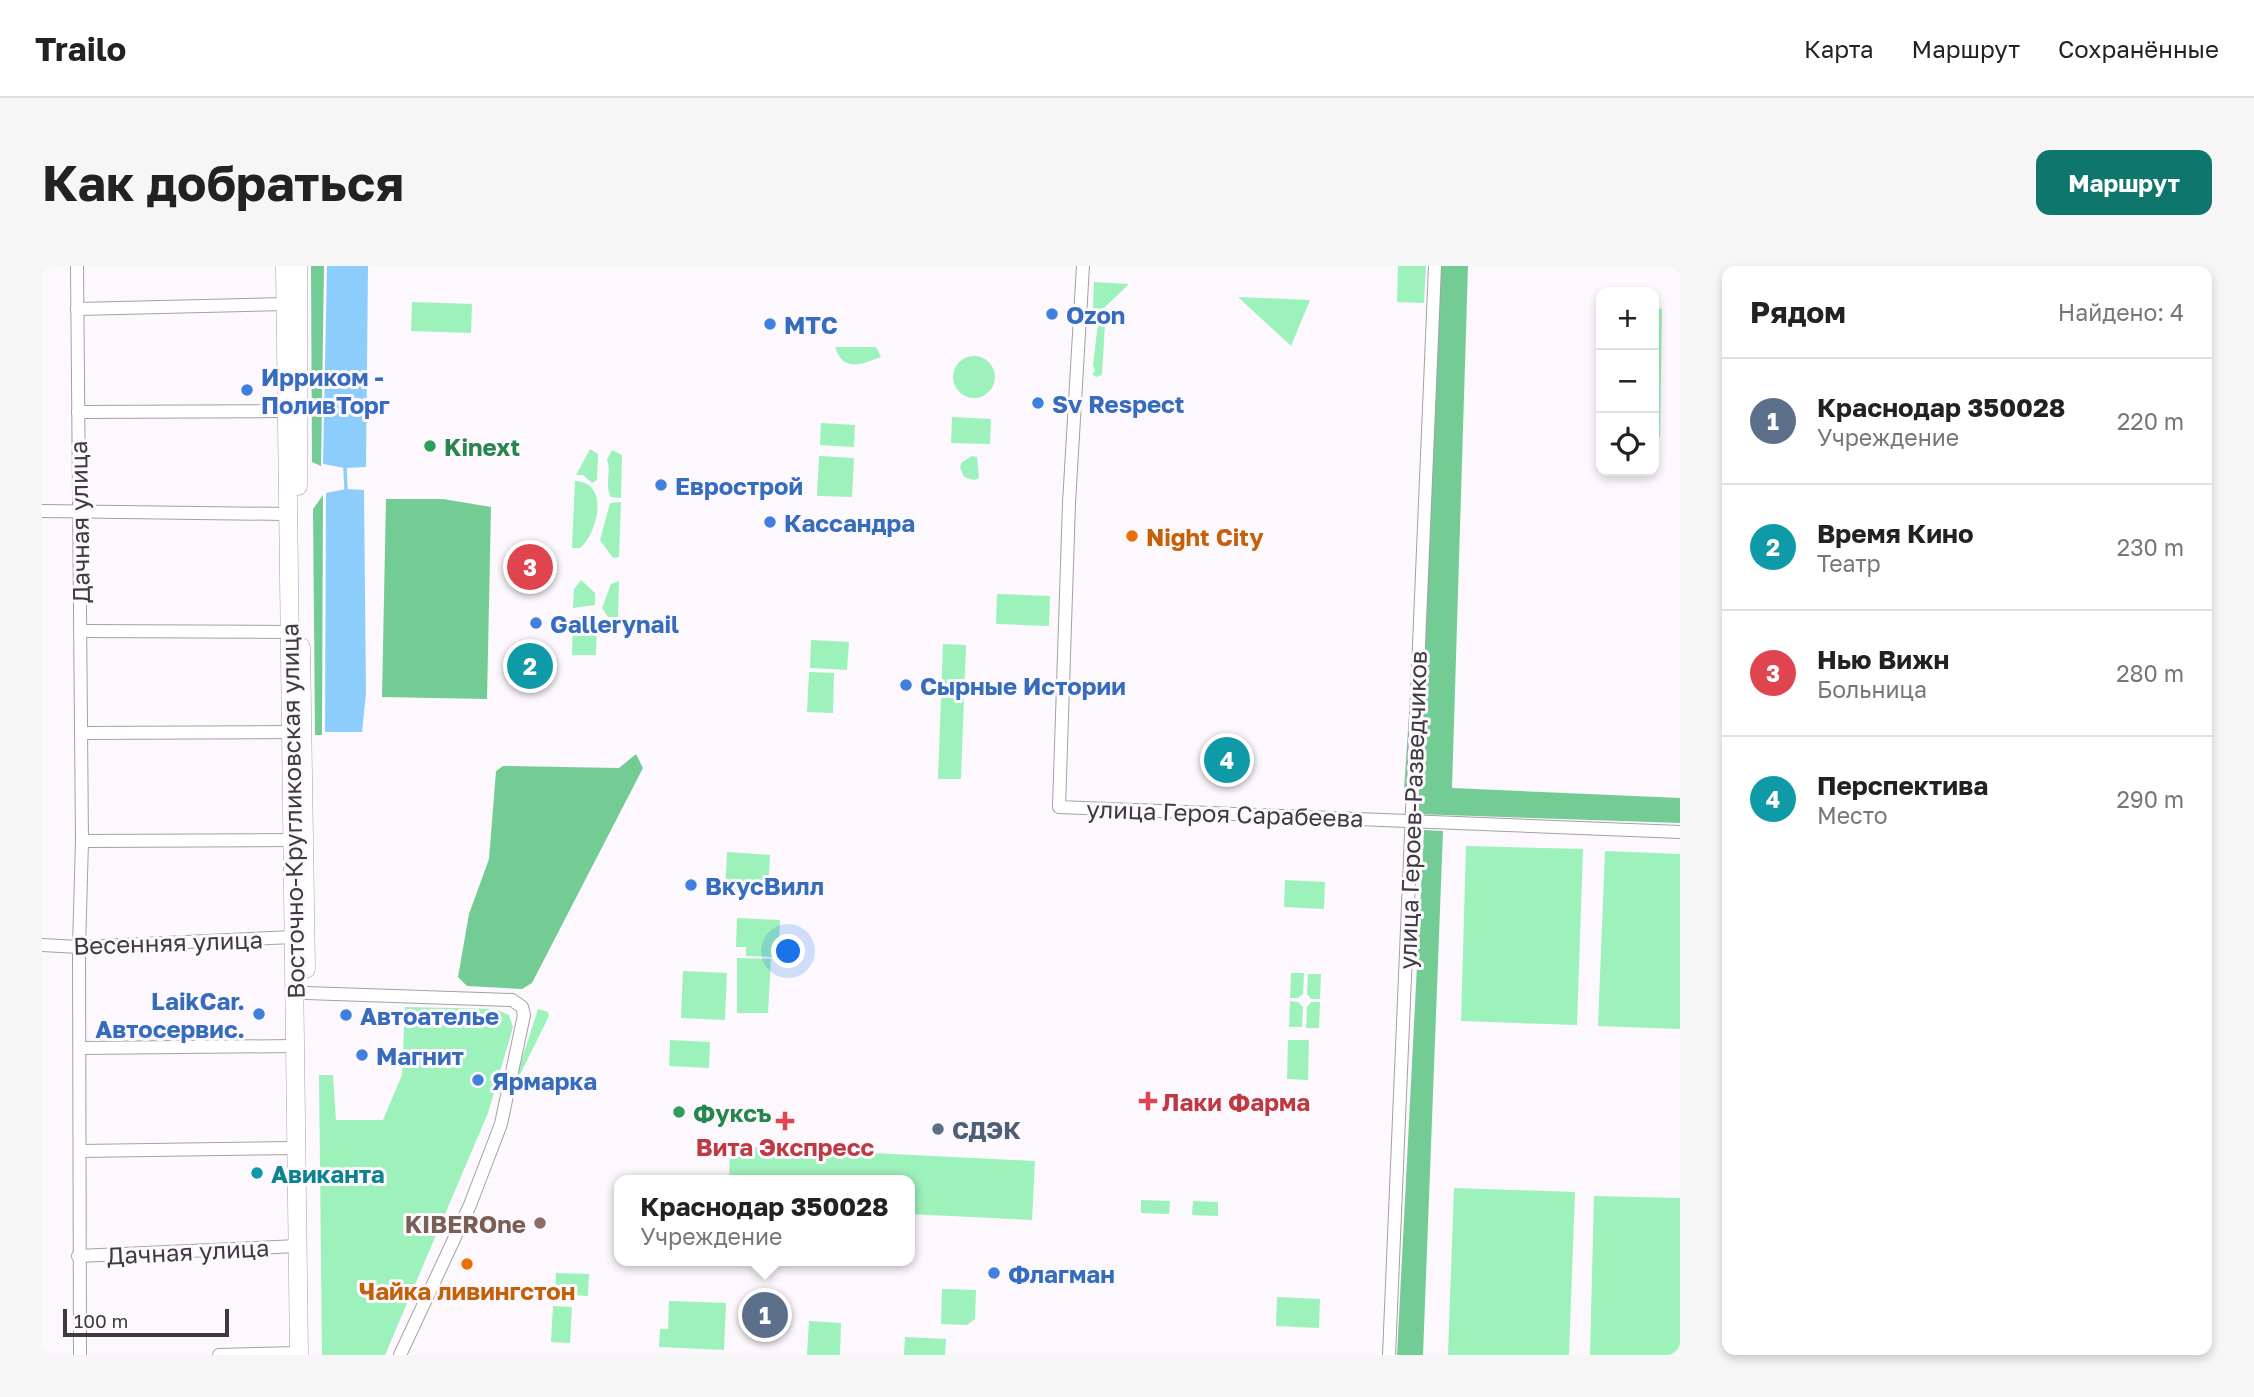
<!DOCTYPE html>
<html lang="ru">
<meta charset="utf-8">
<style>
body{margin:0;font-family:"Golos Text",sans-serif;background:#f6f6f6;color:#222}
.controls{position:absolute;right:21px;top:21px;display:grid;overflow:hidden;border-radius:14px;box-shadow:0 4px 10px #0003}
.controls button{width:63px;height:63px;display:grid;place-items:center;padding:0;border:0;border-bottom:2px solid #e0e0e0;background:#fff;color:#222;font:35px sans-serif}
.scale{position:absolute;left:21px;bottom:18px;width:166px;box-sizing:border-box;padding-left:7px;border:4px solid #3e3b3f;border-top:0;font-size:19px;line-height:24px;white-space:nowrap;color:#3e3b3f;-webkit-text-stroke:5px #fdf8fe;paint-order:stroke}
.you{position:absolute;left:747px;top:686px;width:24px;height:24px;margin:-18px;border:5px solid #fff;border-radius:50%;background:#1a73e8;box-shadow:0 0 0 10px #1a73e833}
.badge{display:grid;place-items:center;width:46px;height:46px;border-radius:50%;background:#0f766e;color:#fff;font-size:23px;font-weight:700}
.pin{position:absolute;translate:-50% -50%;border:4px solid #fff;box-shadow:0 2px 7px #0006}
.popup{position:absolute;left:572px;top:909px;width:301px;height:91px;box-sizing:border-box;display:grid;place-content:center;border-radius:14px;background:#fff;filter:drop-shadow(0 2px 5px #0005);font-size:23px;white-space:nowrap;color:#767676}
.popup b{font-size:26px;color:#222}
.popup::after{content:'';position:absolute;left:50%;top:100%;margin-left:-14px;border:14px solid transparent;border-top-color:#fff}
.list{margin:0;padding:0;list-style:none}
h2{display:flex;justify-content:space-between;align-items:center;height:91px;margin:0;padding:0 28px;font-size:30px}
h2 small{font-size:23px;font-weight:400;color:#767676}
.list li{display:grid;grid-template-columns:46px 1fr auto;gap:21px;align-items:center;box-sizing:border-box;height:126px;padding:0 28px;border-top:2px solid #e0e0e0}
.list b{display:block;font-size:26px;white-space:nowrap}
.list p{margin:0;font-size:23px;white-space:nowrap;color:#767676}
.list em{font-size:23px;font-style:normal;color:#767676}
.icon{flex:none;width:38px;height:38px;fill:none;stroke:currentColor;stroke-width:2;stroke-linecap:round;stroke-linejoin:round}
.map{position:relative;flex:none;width:1638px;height:1089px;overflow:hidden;border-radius:14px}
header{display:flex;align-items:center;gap:42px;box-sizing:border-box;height:98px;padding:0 35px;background:#fff;border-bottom:2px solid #e0e0e0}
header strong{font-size:33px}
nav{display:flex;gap:38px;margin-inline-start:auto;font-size:24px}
.intro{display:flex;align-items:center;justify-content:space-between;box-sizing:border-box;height:168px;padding:0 42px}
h1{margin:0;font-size:49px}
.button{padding:18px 32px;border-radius:14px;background:#0f766e;color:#fff;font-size:24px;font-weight:700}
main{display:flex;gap:42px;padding:0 42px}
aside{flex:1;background:#fff;border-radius:14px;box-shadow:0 4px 10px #0003}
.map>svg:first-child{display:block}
</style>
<header>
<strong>Trailo</strong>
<nav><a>Карта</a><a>Маршрут</a><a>Сохранённые</a></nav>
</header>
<div class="intro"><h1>Как добраться</h1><a class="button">Маршрут</a></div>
<main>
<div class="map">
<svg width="1638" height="1089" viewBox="0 0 1638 1089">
<rect width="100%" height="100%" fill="#fdf8fe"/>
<!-- green -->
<g fill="#9df1bb">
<polygon points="1356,0 1384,0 1382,37 1355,36"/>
<polygon points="1052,16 1087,18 1061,43 1051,42"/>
<polygon points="1196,31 1268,34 1249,80"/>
<polygon points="370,36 430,38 429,67 369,65"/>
<polygon points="1612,43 1620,43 1618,171 1612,171"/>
<polygon points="1056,57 1063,58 1060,109 1054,111 1050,108 1053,105 1051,99"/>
<path d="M 793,81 L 834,81 L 839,91 C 820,98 801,107 793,81 Z"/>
<circle cx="932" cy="111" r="21"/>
<polygon points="910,151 949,153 948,178 909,177"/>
<polygon points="779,157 813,159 812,181 778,179"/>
<polygon points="548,183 556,188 555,214 550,217 541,209 534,209"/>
<path d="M 570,184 L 580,189 L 579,232 L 569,231 C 562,218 570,207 565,194 Z"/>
<polygon points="777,190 812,192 810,231 775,230"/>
<polygon points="930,190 935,191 937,212 932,214 922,211 918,201 920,196"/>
<path d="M 533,215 C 568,216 556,267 538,282 L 530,282 Z"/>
<polygon points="579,236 577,291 571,292 558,274 568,237"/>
<polygon points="539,314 553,327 553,339 531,342 532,323"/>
<polygon points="577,315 576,351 566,351 560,342 569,318"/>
<polygon points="955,328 1008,330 1007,360 954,358"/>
<polygon points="531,351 555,351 554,389 530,389"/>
<polygon points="769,374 807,376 805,404 768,402"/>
<polygon points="901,378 924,379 919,513 896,513"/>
<polygon points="767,406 792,407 791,447 765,446"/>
<polygon points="1424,580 1541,583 1535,759 1419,755"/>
<polygon points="1563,585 1638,588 1638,763 1556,760"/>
<polygon points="685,586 728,589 726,629 683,627"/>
<polygon points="1243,614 1283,616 1282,643 1242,641"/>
<polygon points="695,652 738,654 736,691 704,690 704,681 694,681"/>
<polygon points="695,692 729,693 726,747 695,747"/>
<polygon points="641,705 685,707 683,754 639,752"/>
<polygon points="1249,707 1262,707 1261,728 1256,732 1248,732"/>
<polygon points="1266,708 1279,708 1278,733 1269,733 1265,728"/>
<polygon points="1248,735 1256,736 1261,741 1260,761 1247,761"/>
<polygon points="1269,736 1278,736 1277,762 1264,762 1265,741"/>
<polygon points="363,741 453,743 467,749 471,761 446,847 343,1089 280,1089 277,809 291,809 294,854 341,854 360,809"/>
<polygon points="496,743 506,746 507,750 469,827"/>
<polygon points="628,774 668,776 667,802 627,800"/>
<polygon points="1246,774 1267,774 1266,814 1245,813"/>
<polygon points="688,880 993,895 990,954 868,948 868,914 687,914"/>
<polygon points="1412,922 1533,926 1527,1089 1406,1089"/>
<polygon points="1552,930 1638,932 1638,1089 1548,1089"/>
<polygon points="1099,934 1128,935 1127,948 1099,947"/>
<polygon points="1151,935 1176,936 1176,950 1150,949"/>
<polygon points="514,1007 547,1008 546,1030 513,1028"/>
<polygon points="900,1023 934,1024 933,1053 925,1059 899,1058"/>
<polygon points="1235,1031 1278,1033 1277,1062 1234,1060"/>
<polygon points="627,1035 684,1037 682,1084 617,1081 618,1063 626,1063"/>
<polygon points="511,1040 530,1041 528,1077 509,1076"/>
<polygon points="767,1055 799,1057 798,1089 765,1089"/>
<polygon points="863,1071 904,1073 903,1089 862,1089"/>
</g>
<!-- forest -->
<g fill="#74cc95">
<polygon points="269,0 282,0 279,200 270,196"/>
<polygon points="1397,0 1426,0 1410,522 1638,532 1638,557 1374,548 1375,524 1362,524"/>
<polygon points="281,229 280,469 273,469 271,243"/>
<polygon points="344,233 401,233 449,241 445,433 340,431"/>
<polygon points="594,488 601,502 490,717 480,723 425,720 416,711 427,648 447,593 454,505 461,500 577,502"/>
<polygon points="1382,564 1401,565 1381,1089 1355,1089"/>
</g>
<!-- water -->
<g fill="#8ccdfc">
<polygon points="285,0 326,0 324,201 303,202 281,198"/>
<polygon points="304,223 322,224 324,427 320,466 283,466 284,227"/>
</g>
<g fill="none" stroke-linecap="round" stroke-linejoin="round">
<!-- stream -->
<polyline stroke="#8ccdfc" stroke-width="3.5" points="303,202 304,223"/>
<defs>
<g id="minor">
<polyline points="35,0 40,575 37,681 38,1089"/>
<polyline points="1041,0 1027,237 1017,541 1638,566"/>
<polyline points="35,43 243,38"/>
<polyline points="36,146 244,145"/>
<polyline points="0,245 244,248"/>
<polyline points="38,365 247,366"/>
<polyline points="39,467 248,466"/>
<polyline points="40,575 249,574"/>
<polyline points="0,679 37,681 251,671"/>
<polyline points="264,727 470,734 480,741 482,749 459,858 428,939 358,1089"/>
<polyline points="38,782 253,780"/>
<polyline points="38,885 254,882"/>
<polyline points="36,990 256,980"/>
<polyline points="177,1089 257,1087"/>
<polyline points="1347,1089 1393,0"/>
</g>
<g id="secondary">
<polyline points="243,0 257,1089"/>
<polyline points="256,0 256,220"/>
<polyline points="259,381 264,703"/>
</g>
</defs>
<!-- minor casing -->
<use href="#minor" stroke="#a69ea8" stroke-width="14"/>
<!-- secondary casing -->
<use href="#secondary" stroke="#a69ea8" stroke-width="19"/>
<!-- minor -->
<use href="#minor" stroke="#fff" stroke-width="12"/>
<!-- secondary -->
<use href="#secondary" stroke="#fff" stroke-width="18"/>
</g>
<!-- markers -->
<g fill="#3f7fe0" stroke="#fdf8fe" stroke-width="2.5">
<circle cx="1010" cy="48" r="7"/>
<circle cx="728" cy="58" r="7"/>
<circle cx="205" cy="124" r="7"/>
<circle cx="996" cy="137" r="7"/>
<circle cx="619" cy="219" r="7"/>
<circle cx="728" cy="256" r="7"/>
<circle cx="494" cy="357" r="7"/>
<circle cx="864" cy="419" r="7"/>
<circle cx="649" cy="619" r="7"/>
<circle cx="217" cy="748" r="7"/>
<circle cx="304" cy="749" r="7"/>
<circle cx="320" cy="789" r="7"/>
<circle cx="436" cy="814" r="7"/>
<circle cx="952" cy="1007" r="7"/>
</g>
<g fill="#2e9e5b" stroke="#fdf8fe" stroke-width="2.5">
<circle cx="388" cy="180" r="7"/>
<circle cx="637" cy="846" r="7"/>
</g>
<g fill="#e8710a" stroke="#fdf8fe" stroke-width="2.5">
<circle cx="1090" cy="270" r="7"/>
<circle cx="425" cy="998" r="7"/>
</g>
<g fill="#e0444e" stroke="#fdf8fe" stroke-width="2.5">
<path d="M1102.5 824.5h7v7h7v7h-7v7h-7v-7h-7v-7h7z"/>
<path d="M739.5 844.5h7v7h7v7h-7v7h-7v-7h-7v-7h7z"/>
</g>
<circle fill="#5c6f8a" stroke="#fdf8fe" stroke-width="2.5" cx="896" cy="863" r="7"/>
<circle fill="#0f9aa8" stroke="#fdf8fe" stroke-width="2.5" cx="215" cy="907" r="7"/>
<circle fill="#8d6e63" stroke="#fdf8fe" stroke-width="2.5" cx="498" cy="957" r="7"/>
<g text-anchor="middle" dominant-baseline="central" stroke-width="6" stroke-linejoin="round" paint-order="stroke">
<!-- shop labels -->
<g font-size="24" font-weight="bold" fill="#366cbe" stroke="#fdf8fe" text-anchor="start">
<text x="1024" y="48">Ozon</text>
<text x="742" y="58">МТС</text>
<text x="219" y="110">Ирриком -<tspan x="219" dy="28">ПоливТорг</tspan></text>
<text x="1010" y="137">Sv Respect</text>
<text x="633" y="219">Еврострой</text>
<text x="742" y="256">Кассандра</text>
<text x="508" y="357">Gallerynail</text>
<text x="878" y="419">Сырные Истории</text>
<text x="663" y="619">ВкусВилл</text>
<text x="203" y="734" text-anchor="end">LaikCar.<tspan x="203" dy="28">Автосервис.</tspan></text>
<text x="318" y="749">Автоателье</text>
<text x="334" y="789">Магнит</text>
<text x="450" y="814">Ярмарка</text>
<text x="966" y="1007">Флагман</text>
</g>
<!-- leisure labels -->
<g font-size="24" font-weight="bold" fill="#27864d" stroke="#fdf8fe" text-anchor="start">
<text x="402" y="180">Kinext</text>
<text x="651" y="846">Фуксъ</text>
</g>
<!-- street labels -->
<g font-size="24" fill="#3e3b3f" stroke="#fdf8fe">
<text transform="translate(37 256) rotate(-91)">Дачная улица</text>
<text transform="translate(1370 544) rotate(-88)">улица Героев-Разведчиков</text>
<text transform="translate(250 545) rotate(-91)">Восточно-Кругликовская улица</text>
<text transform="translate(1183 547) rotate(2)">улица Героя Сарабеева</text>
<text transform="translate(126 676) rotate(-2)">Весенняя улица</text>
<text transform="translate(146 985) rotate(-3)">Дачная улица</text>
</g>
<!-- food labels -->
<g font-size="24" font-weight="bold" fill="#c56008" stroke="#fdf8fe" text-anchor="start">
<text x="1104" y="270">Night City</text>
<text x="425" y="1024" text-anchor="middle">Чайка ливингстон</text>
</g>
<!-- health labels -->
<g font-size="24" font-weight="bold" fill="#be3a42" stroke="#fdf8fe" text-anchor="start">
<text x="1120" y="835">Лаки Фарма</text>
<text x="743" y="880" text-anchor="middle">Вита Экспресс</text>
</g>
<!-- service labels -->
<g font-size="24" font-weight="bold" fill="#4e5e75" stroke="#fdf8fe" text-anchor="start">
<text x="910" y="863">СДЭК</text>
</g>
<!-- culture labels -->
<g font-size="24" font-weight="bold" fill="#0d838f" stroke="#fdf8fe" text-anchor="start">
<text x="229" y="907">Авиканта</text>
</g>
<!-- education labels -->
<g font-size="24" font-weight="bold" fill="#785e54" stroke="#fdf8fe" text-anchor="end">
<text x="484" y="957">KIBEROne</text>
</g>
</g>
</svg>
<div class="controls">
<button>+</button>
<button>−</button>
<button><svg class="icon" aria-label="locate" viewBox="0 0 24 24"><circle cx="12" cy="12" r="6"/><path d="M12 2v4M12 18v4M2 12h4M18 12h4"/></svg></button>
</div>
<div class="scale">100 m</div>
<div class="you"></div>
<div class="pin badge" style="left:723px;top:1049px;background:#5c6f8a">1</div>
<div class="popup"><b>Краснодар 350028</b>Учреждение</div>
<div class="pin badge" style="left:488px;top:400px;background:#0f9aa8">2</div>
<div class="pin badge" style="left:488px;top:301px;background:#e0444e">3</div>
<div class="pin badge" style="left:1185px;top:494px;background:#0f9aa8">4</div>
</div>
<aside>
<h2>Рядом<small>Найдено: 4</small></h2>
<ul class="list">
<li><span class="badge" style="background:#5c6f8a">1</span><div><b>Краснодар 350028</b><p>Учреждение</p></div><em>220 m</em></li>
<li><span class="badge" style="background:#0f9aa8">2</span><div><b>Время Кино</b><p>Театр</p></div><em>230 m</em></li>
<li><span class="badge" style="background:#e0444e">3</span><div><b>Нью Вижн</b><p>Больница</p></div><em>280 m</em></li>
<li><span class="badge" style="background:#0f9aa8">4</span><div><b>Перспектива</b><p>Место</p></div><em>290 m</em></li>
</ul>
</aside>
</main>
